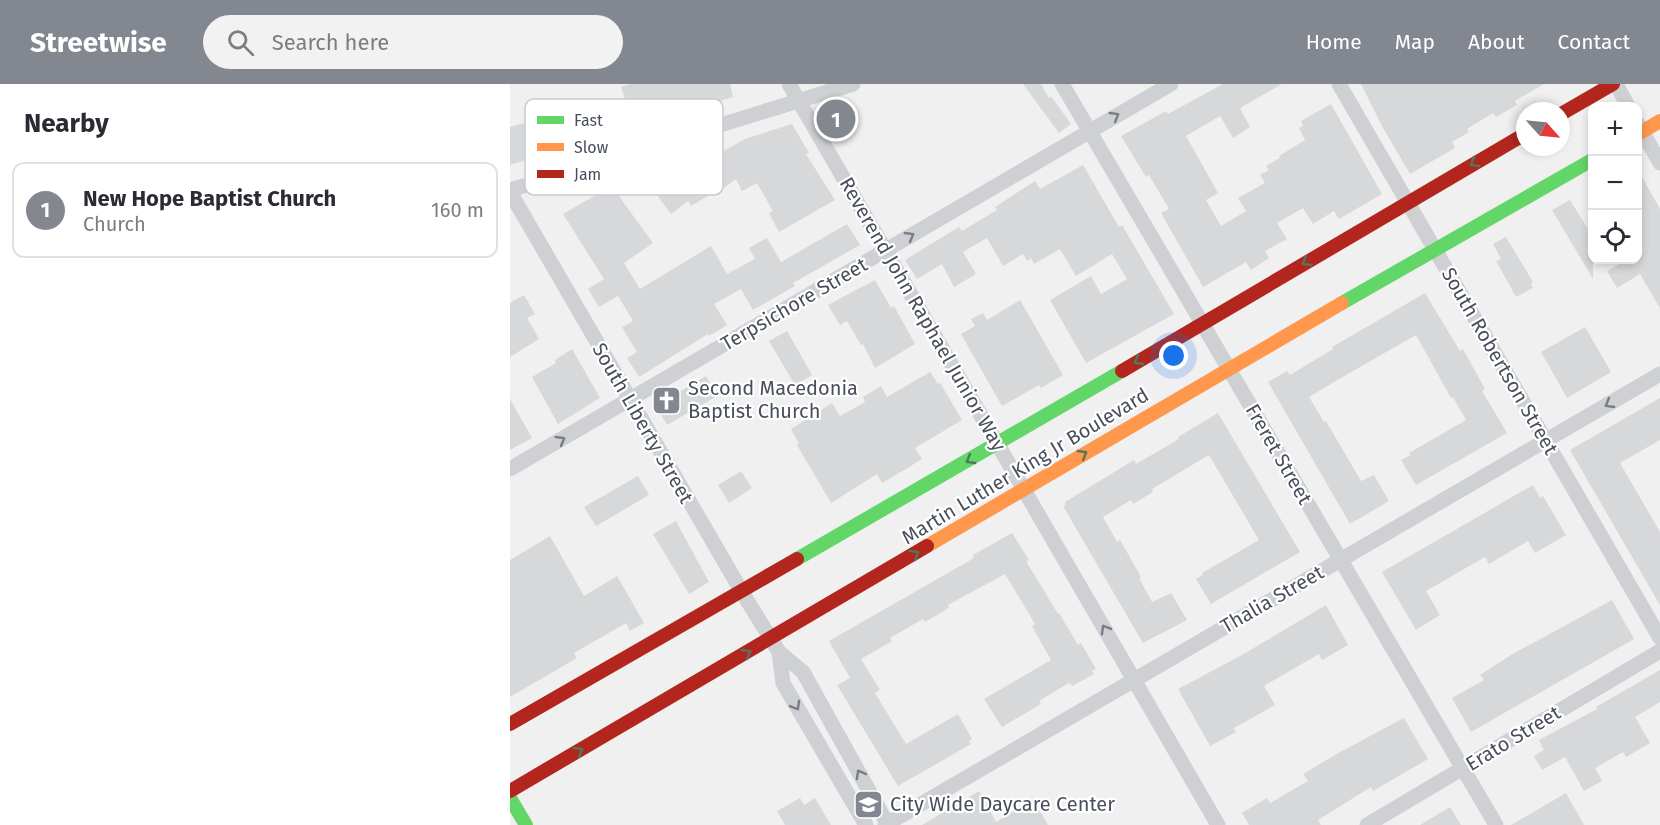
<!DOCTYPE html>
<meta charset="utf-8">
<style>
body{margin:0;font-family:"Fira Sans",sans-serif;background:#f2f2f3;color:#2b2b33}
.controls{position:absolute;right:18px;top:18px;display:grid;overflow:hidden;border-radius:12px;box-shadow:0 3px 9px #0003}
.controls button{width:54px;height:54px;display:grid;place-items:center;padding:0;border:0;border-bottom:2px solid #e1e1e2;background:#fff;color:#2b2b33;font:30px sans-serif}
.compass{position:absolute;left:1006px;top:18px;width:54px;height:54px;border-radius:50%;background:#fff;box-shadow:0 3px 9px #0003;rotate:117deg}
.you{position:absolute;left:664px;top:272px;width:21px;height:21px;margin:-15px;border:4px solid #fff;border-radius:50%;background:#1a73e8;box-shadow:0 0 0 9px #1a73e833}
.badge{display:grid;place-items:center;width:39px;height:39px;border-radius:50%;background:#838790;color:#fff;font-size:20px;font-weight:700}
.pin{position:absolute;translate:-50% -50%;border:3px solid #fff;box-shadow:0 2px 6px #0006}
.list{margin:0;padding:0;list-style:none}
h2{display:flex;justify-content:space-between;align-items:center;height:78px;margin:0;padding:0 24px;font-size:26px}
h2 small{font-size:20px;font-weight:400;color:#7c7c81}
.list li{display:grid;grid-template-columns:39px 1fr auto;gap:18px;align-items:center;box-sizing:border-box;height:96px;margin:0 12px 12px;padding:0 12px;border:2px solid #e1e1e2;border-radius:12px}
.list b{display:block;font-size:22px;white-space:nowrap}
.list p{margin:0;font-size:20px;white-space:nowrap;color:#7c7c81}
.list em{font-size:20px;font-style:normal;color:#7c7c81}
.icon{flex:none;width:33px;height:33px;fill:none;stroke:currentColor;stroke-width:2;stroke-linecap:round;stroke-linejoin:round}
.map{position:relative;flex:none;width:1150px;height:741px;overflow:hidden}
header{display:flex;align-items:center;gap:36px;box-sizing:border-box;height:84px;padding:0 30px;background:#838790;color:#fff}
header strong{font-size:28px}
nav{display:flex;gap:33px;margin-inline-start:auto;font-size:21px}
.search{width:420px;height:54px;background:#f2f2f3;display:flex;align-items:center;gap:15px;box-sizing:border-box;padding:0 21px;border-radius:33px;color:#7c7c81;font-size:22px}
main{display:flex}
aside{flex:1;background:#fff}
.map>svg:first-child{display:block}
</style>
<header>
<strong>Streetwise</strong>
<div class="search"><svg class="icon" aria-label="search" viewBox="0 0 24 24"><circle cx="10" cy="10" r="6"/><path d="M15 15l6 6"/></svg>Search here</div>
<nav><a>Home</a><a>Map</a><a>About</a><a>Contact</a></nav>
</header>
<main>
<aside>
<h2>Nearby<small></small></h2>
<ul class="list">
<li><span class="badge">1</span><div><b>New Hope Baptist Church</b><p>Church</p></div><em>160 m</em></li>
</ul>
</aside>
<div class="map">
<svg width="1150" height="741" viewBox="0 0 1150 741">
<rect width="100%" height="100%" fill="#f0f0f0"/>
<!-- building -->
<g fill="#d7d8da">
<polygon points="120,0 220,0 223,13 124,44 111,3"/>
<polygon points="513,0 531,0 539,14 541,12 561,40 549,49"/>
<polygon points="713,0 772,0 730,24 740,43 723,54 710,32 676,52 708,109 696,116 711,142 736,127 728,114 755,99 750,91 759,86 756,82 770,74 769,72 795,56 789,44 793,42 791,37 821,20 872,110 829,135 824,127 803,140 793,124 767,139 777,155 755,167 759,174 741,186 736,178 693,203 651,129 659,125 639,91 636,93 611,52 656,27 658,30"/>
<polygon points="851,0 1034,0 1005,17 1007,21 986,33 983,29 957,45 959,48 942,58 945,64 900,90 873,44"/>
<polygon points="47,30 58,67 31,75 30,72 0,81 0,43"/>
<polygon points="282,40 299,69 296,70 325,116 269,148 259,129 263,127 247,99 232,107 226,95 207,109 206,107 181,122 178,117 161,130 134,94 155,79 177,72 184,85 204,70 205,72 235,55"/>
<polygon points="573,81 609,143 612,141 664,230 576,279 540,216 581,192 591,210 617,195 602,170 566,192 550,165 524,180 521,174 517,177 513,170 493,182 477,154 453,168 466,190 444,203 432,180 407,195 395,176 449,143 452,147 487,126 485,123 525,97 530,105"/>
<polygon points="1128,86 1150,125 1150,224 1130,190 1107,204 1097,187 1117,176 1128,176"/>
<polygon points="102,97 111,115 143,159 114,179 130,205 201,162 217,190 245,175 239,164 257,154 271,178 337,140 350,161 283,199 285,202 243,226 231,205 204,220 217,241 199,252 198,250 129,293 117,274 127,268 112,243 123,237 108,212 89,223 78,205 94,195 53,130 91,108 89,104"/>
<polygon points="1060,116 1083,153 1083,195 1042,126"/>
<polygon points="996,153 1023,198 1021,200 1023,204 1006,213 986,177 991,175 983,160"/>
<polygon points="365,196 381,224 384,222 405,260 365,284 353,260 351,261 337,237 330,241 318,221"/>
<polygon points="915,209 950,267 953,265 975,305 972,307 997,349 906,401 891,376 901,371 899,369 956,336 943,313 941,314 906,251 836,291 799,313 814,338 816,337 851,397 864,391 879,417 840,440 758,298 777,287 780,291 823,265 822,263"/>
<polygon points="14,211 25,230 17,234 29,255 0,273 0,219"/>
<polygon points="510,216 553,291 531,304 529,301 492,322 451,250 465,242 461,235 473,229 477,236"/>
<polygon points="1075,243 1101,288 1057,314 1031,268"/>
<polygon points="277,247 302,291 285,301 259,257"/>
<polygon points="62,265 90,314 48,340 22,293 46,279 45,276"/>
<polygon points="420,288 428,300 430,299 452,336 405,364 412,375 391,388 372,399 367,390 321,419 287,361 289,360 281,345 322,319 330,332 355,318 353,313 371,302 377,313"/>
<polygon points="196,292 207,312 157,341 146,322"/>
<polygon points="1150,314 1150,356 1110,379 1150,448 1150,521 1060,366"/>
<polygon points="0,315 22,354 0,366"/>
<polygon points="708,329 790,468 701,520 686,495 693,491 692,489 749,456 699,371 642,405 643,408 623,420 621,416 593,433 607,458 610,456 618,470 631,493 629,494 642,518 661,509 677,536 633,559 553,422 556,421 555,418 624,376 626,380 669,355 668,353"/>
<polygon points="231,387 242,404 219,419 208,401"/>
<polygon points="128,392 139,411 86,442 74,423"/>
<polygon points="1023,401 1030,414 1033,412 1056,451 1025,469 1018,457 979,480 975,473 916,507 930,531 906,546 872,488"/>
<polygon points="166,437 199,498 179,510 143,450"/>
<polygon points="502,449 519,476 516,477 548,530 549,529 568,561 571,559 586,585 582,587 584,590 562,602 560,599 557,600 529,617 531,620 492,643 474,615 541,576 522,542 525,540 495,490 438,521 439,524 415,538 413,535 380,554 382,557 351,575 370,606 365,609 396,660 448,630 462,655 459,657 461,660 388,702 327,601 340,594 319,557 464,474 463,471"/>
<polygon points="40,452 74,512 107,492 134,539 120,547 116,539 64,569 67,574 0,613 0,476"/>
<polygon points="1102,516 1124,555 961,648 942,614 974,596 970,591 1001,571"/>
<polygon points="816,521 838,561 812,576 809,570 754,602 765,621 724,644 726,648 700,662 668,605 732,571"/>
<polygon points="1150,586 1150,618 1125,633 1140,659 1116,673 1113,668 1085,684 1092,697 1074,707 1055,673 1032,686 1024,672 1034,666 1029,656 1087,625 1086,623"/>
<polygon points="894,634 918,675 863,707 861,703 808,736 811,741 739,741 732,729 757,714 760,719 798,697 793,690 830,668"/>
<polygon points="469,707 486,738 523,715 538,741 412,741"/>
<polygon points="1056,709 1074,741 1001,741"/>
<polygon points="290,714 294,721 305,714 321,741 275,741 267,727"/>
<polygon points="940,723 951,741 910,741"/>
</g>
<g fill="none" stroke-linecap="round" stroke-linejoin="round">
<!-- street -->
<g stroke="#ced0d3" stroke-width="15">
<polyline points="279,0 708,741"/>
<polyline points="552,0 986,741"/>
<polyline points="829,0 1150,554"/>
<polyline points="1106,0 1118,22"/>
<polyline points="1128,40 1150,79"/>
<polyline points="0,106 343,0"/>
<polyline points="0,108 232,508 269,568 293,588 378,741"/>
<polyline points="0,385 661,0"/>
<polyline points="269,568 273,599 356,741"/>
<polyline points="375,741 1150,290"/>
<polyline points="857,741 1150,567"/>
</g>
<!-- fast -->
<g stroke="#63d668" stroke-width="14">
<polyline points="832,219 1082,76"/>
<polyline points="287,475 612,287"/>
<polyline points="0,714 16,741"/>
</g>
<!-- slow -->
<g stroke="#ff974d" stroke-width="14">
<polyline points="1128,50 1150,37"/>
<polyline points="417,462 832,219"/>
</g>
<!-- jam -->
<g stroke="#b3261e" stroke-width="14">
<polyline points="1051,30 1103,0"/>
<polyline points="612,287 1015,50"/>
<polyline points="0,640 287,475"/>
<polyline points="0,707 417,462"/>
</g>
</g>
<!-- one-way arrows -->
<defs><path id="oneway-chevron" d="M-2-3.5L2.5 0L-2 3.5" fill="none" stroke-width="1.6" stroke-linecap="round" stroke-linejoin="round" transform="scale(1.5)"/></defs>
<g stroke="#777c86">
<use href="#oneway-chevron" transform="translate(605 32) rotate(-30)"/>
<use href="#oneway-chevron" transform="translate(400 152) rotate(-30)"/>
<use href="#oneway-chevron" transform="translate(1099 320) rotate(150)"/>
<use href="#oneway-chevron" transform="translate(51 356) rotate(-30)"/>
<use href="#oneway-chevron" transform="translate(595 545) rotate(-120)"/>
<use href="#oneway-chevron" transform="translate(286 622) rotate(60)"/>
<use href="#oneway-chevron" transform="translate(350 690) rotate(-119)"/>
</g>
<g stroke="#507760">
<use href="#oneway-chevron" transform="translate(964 79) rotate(150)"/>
<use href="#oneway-chevron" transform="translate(796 178) rotate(149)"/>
<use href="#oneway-chevron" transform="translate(628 277) rotate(150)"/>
<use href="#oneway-chevron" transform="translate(573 370) rotate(-31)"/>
<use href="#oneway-chevron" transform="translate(460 376) rotate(150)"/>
<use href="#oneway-chevron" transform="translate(405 470) rotate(-31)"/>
<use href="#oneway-chevron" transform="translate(237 569) rotate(-30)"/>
<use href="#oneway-chevron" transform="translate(69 667) rotate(-30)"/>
</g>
<!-- icons -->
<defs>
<symbol id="church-square" viewBox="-11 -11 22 22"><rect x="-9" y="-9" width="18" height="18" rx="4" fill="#838790" stroke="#fff"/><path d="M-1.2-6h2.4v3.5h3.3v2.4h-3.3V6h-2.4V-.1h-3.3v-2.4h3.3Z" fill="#fff"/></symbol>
<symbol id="school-square" viewBox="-11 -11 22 22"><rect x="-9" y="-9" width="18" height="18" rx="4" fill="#838790" stroke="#fff"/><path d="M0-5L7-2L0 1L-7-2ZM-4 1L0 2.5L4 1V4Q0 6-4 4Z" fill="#fff"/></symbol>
</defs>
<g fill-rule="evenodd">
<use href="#church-square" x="140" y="300" width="33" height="33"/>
<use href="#school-square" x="342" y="704" width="33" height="33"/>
</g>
<g text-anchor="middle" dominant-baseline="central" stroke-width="4.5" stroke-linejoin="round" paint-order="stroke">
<!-- street labels -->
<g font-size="20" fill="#484e5c" stroke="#fff">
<text transform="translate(284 220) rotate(-30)">Terpsichore Street</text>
<text transform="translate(413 230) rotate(60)">Reverend John Raphael Junior Way</text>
<text transform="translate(990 277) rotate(60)">South Robertson Street</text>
<text transform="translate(133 339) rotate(60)">South Liberty Street</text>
<text transform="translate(769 370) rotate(60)">Freret Street</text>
<text transform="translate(515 382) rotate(-31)">Martin Luther King Jr Boulevard</text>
<text transform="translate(762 515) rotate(-30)">Thalia Street</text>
<text transform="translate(1003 654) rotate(-31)">Erato Street</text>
</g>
<!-- poi labels -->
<g font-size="20" fill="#484e5c" stroke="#fff" text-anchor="start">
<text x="178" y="304">Second Macedonia<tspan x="178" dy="23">Baptist Church</tspan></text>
<text x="380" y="720">City Wide Daycare Center</text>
</g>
</g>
<!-- legend -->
<rect x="15" y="15" width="198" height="96" rx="9" fill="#fff" stroke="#c8cace" stroke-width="1.5"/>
<rect x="27" y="32" width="27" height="8" fill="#63d668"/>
<rect x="27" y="59" width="27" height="8" fill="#ff974d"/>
<rect x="27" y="86" width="27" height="8" fill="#b3261e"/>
<g font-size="16" fill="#484e5c">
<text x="64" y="42">Fast</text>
<text x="64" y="69">Slow</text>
<text x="64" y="96">Jam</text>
</g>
</svg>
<div class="controls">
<button>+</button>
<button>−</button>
<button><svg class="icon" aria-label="locate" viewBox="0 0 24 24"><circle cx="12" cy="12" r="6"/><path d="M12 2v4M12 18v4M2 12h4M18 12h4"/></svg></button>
</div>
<svg class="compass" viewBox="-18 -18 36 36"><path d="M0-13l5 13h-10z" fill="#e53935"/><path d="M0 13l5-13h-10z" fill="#7c7c81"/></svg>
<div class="you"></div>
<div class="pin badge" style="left:326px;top:35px">1</div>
</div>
</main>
